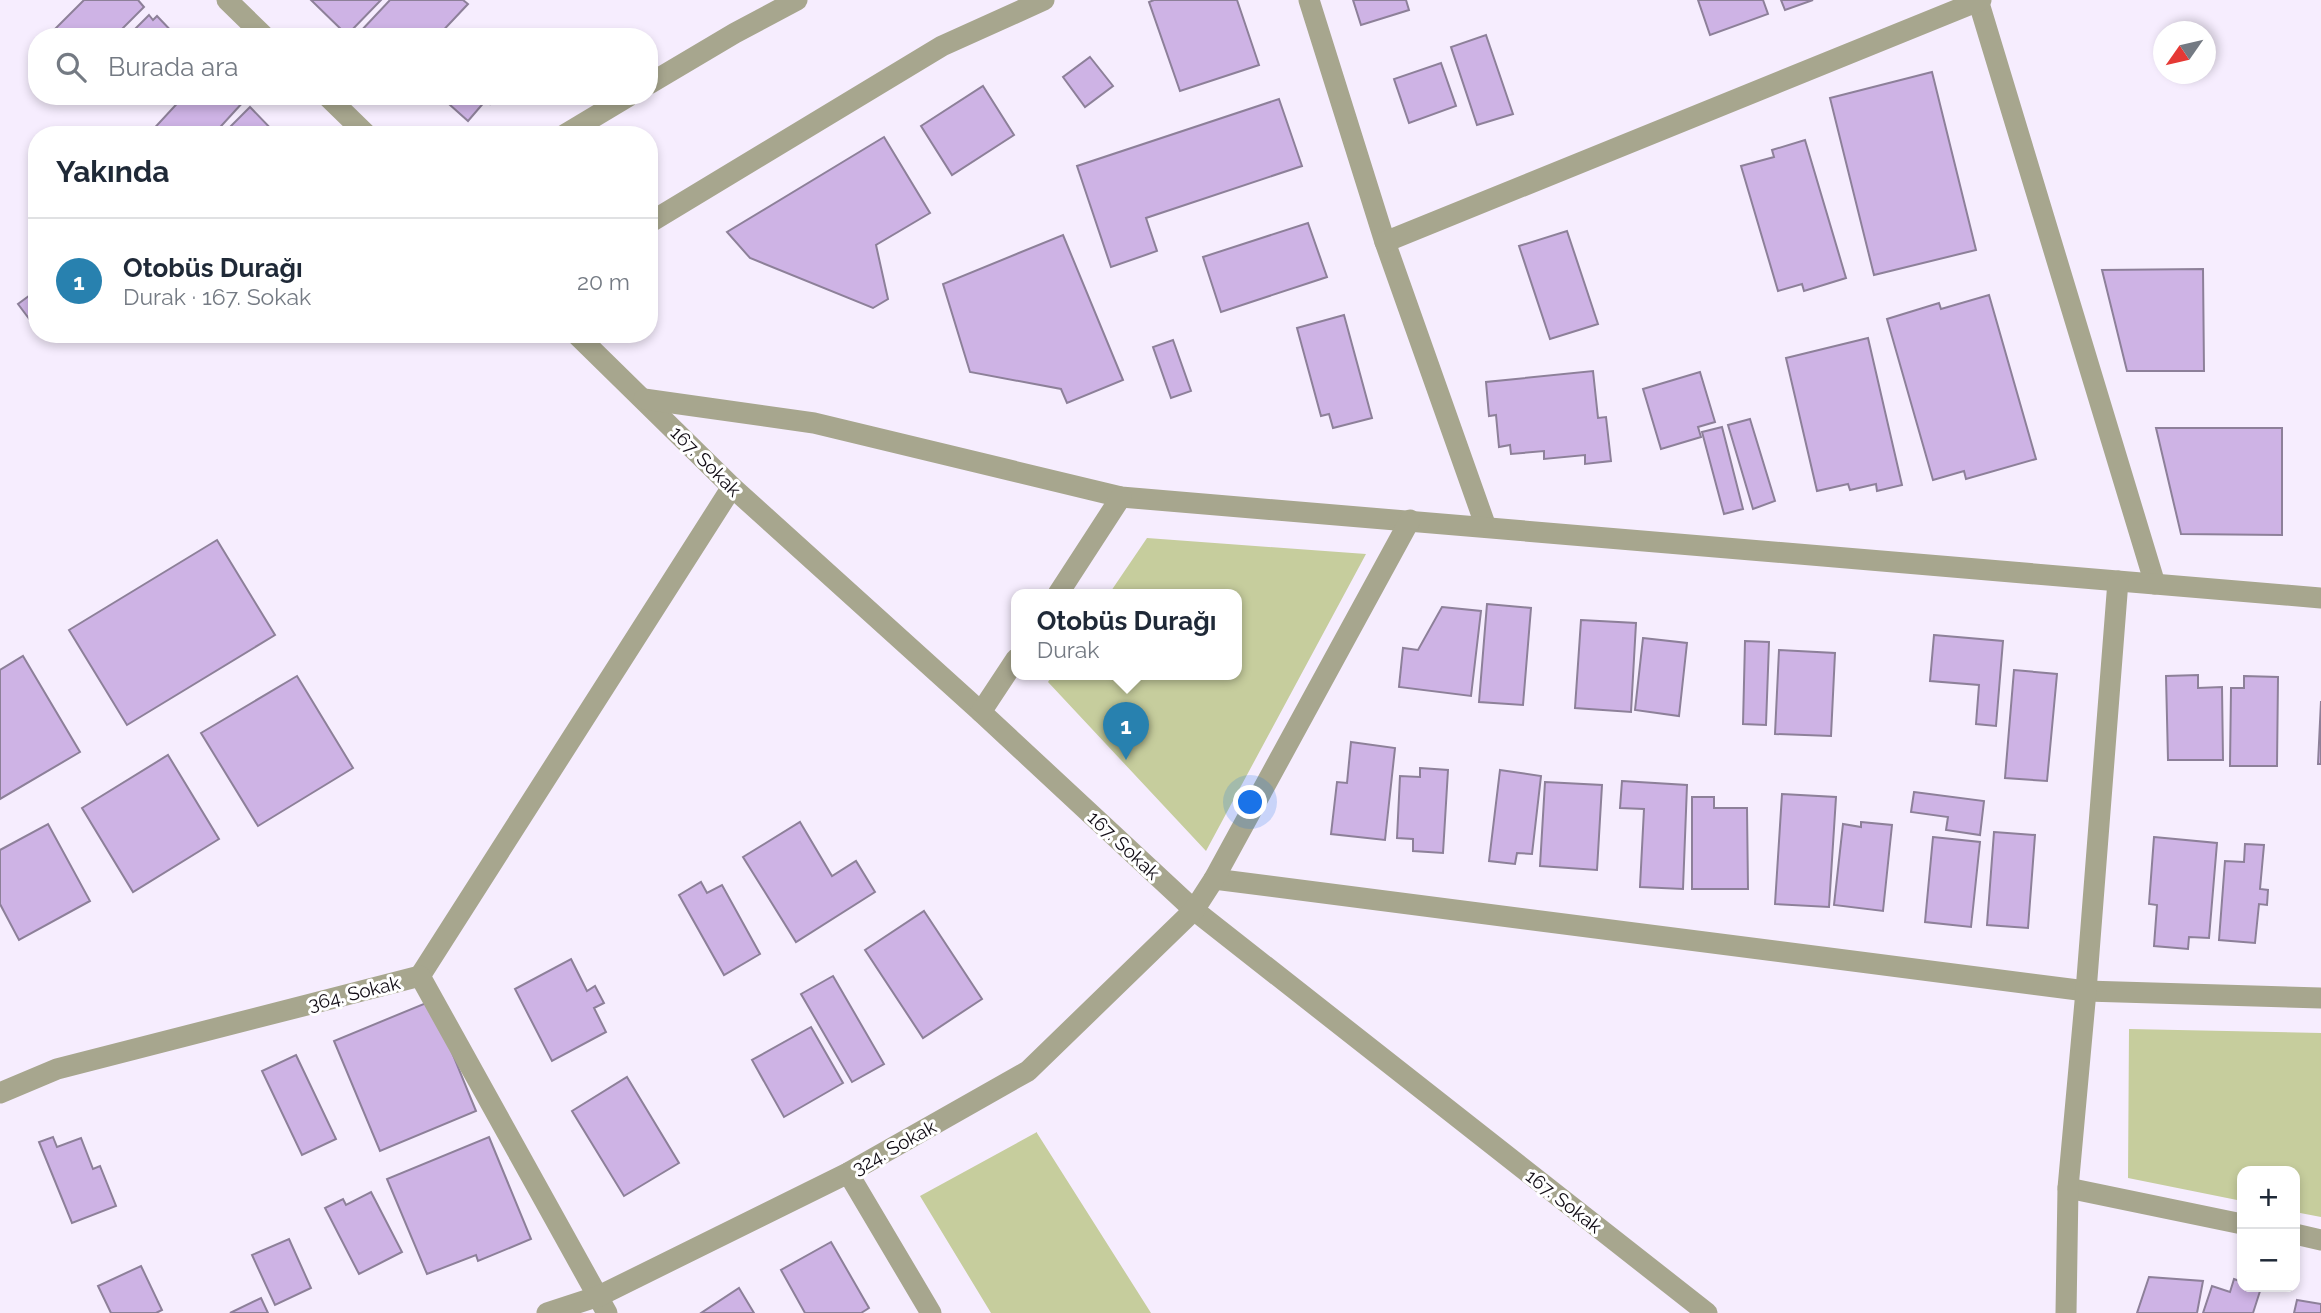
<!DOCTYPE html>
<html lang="tr">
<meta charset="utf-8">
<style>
body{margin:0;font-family:Raleway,sans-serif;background:#f2f2f3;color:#1f2937}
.controls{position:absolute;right:21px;bottom:21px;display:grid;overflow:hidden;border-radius:14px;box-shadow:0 4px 10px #0003}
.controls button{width:63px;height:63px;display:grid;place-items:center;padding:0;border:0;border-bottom:2px solid #e0e1e3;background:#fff;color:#1f2937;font:35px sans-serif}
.compass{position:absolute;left:2153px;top:21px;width:63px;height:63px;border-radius:50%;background:#fff;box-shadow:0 4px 10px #0003;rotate:236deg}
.you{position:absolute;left:1251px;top:803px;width:24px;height:24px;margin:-18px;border:5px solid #fff;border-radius:50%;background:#1a73e8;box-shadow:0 0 0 10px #1a73e833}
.badge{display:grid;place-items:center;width:46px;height:46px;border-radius:50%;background:#2881af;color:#fff;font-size:23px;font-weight:700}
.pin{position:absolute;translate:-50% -58px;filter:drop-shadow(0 2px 4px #0008)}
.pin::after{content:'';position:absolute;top:37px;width:24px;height:21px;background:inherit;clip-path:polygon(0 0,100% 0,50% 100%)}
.popup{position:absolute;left:1011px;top:589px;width:231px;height:91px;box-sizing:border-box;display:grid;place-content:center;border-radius:14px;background:#fff;filter:drop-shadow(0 2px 5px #0005);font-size:23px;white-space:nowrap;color:#747a83}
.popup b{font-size:26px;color:#1f2937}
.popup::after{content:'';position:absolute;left:50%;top:100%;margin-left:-14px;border:14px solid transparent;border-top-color:#fff}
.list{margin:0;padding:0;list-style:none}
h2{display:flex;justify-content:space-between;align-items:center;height:91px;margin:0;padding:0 28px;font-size:30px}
h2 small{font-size:23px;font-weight:400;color:#747a83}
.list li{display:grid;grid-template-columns:46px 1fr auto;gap:21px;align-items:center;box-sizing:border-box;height:126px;padding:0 28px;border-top:2px solid #e0e1e3}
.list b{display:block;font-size:26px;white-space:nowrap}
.list p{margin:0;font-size:23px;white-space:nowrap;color:#747a83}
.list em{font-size:23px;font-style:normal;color:#747a83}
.icon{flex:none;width:38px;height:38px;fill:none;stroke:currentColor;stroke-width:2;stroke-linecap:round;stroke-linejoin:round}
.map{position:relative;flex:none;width:2321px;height:1313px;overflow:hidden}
.search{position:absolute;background:#fff;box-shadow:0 4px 10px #0003;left:28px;top:28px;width:630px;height:77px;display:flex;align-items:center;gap:18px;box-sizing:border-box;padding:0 24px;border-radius:28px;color:#747a83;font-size:26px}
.panel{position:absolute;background:#fff;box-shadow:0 4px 10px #0003;left:28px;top:126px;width:630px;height:217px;border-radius:28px}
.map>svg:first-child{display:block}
</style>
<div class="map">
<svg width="2321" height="1313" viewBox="0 0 2321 1313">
<rect width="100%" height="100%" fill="#f6edfe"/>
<!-- green -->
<g fill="#c6cd9d">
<polygon points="1147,538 1366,554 1206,851 1048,682 1053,674 1236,674 1236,594 1109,594"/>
<polygon points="2129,1029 2321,1033 2321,1217 2295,1212 2295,1171 2242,1171 2242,1201 2128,1178"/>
<polygon points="1037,1132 1037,1133 1151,1313 991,1313 920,1196"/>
</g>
<!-- building -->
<g fill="#ceb3e5" stroke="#8d8099" stroke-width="2">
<polygon points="84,0 138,0 144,7 114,37 51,37 49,35"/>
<polygon points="311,0 381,0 347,35"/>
<polygon points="390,0 463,0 468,4 437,37 363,37 359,33"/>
<polygon points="1154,0 1237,0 1259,65 1180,91 1149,2"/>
<polygon points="1353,0 1406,0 1409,10 1361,25"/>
<polygon points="1698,0 1763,0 1768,14 1710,35"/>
<polygon points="1781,0 1813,0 1785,10"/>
<polygon points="149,15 153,20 157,16 177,37 127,37"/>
<polygon points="1486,35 1513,114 1477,125 1451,47"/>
<polygon points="1090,57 1113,86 1085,107 1063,77"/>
<polygon points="1441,63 1456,106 1409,123 1394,79"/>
<polygon points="1932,72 1976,250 1874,275 1830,98"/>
<polygon points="983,86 1014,135 952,175 921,126"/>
<polygon points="184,96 238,96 244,101 213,135 148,135"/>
<polygon points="440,96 496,96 490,104 486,100 468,121"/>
<polygon points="1279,99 1302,166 1146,218 1157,251 1111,267 1077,166"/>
<polygon points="250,107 277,135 222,135"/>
<polygon points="884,137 930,213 876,245 888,299 873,308 750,258 727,232"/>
<polygon points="1805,140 1846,278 1804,291 1802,284 1778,291 1741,166 1774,157 1772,150"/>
<polygon points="1308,223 1327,277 1221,312 1203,257"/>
<polygon points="1567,231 1598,324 1550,339 1519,246"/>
<polygon points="1063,235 1123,380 1067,403 1061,389 970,372 943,284"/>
<polygon points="2203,269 2204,371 2127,371 2102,270"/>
<polygon points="37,290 37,328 36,328 18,304"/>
<polygon points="1989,295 2036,459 1966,479 1964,471 1933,480 1887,319 1939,303 1941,309"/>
<polygon points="1344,315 1372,418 1333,428 1329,414 1321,416 1297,328"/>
<polygon points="1868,338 1902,485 1877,491 1876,484 1850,490 1848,484 1817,491 1786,358"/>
<polygon points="1173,340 1191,391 1171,398 1153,347"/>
<polygon points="1593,371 1598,418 1606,417 1611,461 1585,464 1585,455 1544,459 1544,451 1511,454 1510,445 1499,447 1496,415 1489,416 1486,382"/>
<polygon points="1700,372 1715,422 1698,427 1701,437 1661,449 1643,389"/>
<polygon points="1750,419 1775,501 1753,509 1728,425"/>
<polygon points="1722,427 1743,509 1724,514 1702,432"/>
<polygon points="2156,428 2282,428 2282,535 2181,534"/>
<polygon points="217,540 275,635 127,725 69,630"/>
<polygon points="1487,604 1531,608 1523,705 1479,702"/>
<polygon points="1442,607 1481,611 1471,696 1399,687 1403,648 1418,650"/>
<polygon points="1581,620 1636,623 1631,712 1575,708"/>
<polygon points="1934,635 2003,641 1996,726 1976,724 1979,685 1930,681"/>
<polygon points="1643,638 1687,643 1679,716 1635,710"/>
<polygon points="1745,641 1769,642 1766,725 1743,724"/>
<polygon points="1779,650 1835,653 1831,736 1775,734"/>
<polygon points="23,656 80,752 0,799 0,670"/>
<polygon points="2014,670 2057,674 2047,781 2005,778"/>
<polygon points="2198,675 2198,688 2222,687 2223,760 2168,760 2166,676"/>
<polygon points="297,676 353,768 258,826 201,733"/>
<polygon points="2244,676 2278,677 2277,766 2230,766 2231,688 2244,688"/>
<polygon points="2321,701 2321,764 2318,764"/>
<polygon points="1351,742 1395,748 1385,840 1331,834 1337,782 1347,783"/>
<polygon points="168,755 219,839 133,892 82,808"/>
<polygon points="1420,768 1448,770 1443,853 1413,851 1413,839 1397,838 1400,776 1420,777"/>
<polygon points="1500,770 1541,776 1532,854 1517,853 1515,864 1489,861"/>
<polygon points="1622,781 1687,785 1683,889 1640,887 1644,809 1620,808"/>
<polygon points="1545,782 1602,785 1597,870 1540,866"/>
<polygon points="1914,792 1984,801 1980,835 1946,830 1948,817 1911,812"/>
<polygon points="1782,794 1836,797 1829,907 1775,904"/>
<polygon points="1692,797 1714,797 1714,808 1747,808 1748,889 1692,889"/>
<polygon points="800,822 832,876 856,861 875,892 796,942 743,857"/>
<polygon points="1861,822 1892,825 1883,911 1834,905 1843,824 1861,827"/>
<polygon points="48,824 90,901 19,940 0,904 0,850"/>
<polygon points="1994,832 2035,835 2028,928 1987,925"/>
<polygon points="1933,837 1980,842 1971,927 1925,922"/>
<polygon points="2154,837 2217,843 2209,938 2189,937 2188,949 2154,946 2157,905 2149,904"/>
<polygon points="2245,844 2264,845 2260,889 2268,890 2267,905 2259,904 2255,943 2219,940 2225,861 2244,862"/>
<polygon points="701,882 707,893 722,885 760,954 724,975 679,895"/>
<polygon points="924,911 982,999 923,1038 865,950"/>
<polygon points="571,959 587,991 595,986 604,1003 594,1008 606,1032 552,1061 515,989"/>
<polygon points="833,976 884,1064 852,1082 801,994"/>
<polygon points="431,1001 476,1111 380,1151 334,1041"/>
<polygon points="811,1027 843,1083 784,1117 752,1060"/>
<polygon points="296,1055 336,1139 302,1155 262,1071"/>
<polygon points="627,1077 679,1163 624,1196 572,1111"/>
<polygon points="53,1137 57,1147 81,1138 93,1169 100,1166 116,1206 72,1223 39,1142"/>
<polygon points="489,1137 531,1239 478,1261 476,1255 427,1274 387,1179"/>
<polygon points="371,1192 402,1252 359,1274 325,1208 343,1199 346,1205"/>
<polygon points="289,1239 311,1288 275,1305 252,1255"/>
<polygon points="831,1242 869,1308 861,1313 805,1313 781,1270"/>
<polygon points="141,1266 162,1310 156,1313 111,1313 98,1286"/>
<polygon points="2149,1277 2203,1281 2197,1313 2137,1313"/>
<polygon points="2234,1279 2242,1282 2242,1287 2261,1288 2253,1313 2203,1313 2212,1286 2230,1292"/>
<polygon points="739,1288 754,1313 701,1313"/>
<polygon points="261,1298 268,1313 230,1313"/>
<polygon points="2297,1300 2321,1304 2321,1313 2294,1313"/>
</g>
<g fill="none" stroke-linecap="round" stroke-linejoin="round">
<!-- minor -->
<g stroke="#a7a68e" stroke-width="21">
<polyline points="227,0 265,37"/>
<polyline points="1309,0 1385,242 1486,527"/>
<polyline points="1978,0 2155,584"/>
<polyline points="649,84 735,33 797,0"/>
<polyline points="327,96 367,135"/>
<polyline points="564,135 629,96"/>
<polyline points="649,223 942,46 1044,0"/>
<polyline points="1385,242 1981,0"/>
<polyline points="576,334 732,487 981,712 1194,910 1707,1313"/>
<polyline points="644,399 814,423 1121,497 2321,598"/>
<polyline points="1058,594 1121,497"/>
<polyline points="981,712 1016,659"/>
<polyline points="1214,879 2086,991 2321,998"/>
<polyline points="420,976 732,487"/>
<polyline points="0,1093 57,1069 420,976 607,1313"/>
<polyline points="848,1173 931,1313"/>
<polyline points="2068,1188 2242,1224"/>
<polyline points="2295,1234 2321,1240"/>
<polyline points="547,1313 599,1296 848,1173 1028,1071 1194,910 1214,879 1410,520"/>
<polyline points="2066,1313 2068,1188 2086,991 2118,581"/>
</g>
</g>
<g text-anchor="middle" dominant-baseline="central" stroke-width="6" stroke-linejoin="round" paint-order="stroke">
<!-- street labels -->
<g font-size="19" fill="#110c15" stroke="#fff">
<text transform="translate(706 461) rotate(45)">167. Sokak</text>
<text transform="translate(1124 845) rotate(43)">167. Sokak</text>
<text transform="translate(354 993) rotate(-14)">364. Sokak</text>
<text transform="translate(894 1147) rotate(-29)">324. Sokak</text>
<text transform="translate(1564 1201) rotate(38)">167. Sokak</text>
</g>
</g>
</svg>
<div class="controls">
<button>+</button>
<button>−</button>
</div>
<svg class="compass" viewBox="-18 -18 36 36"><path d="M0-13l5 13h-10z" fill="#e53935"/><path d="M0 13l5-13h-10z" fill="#747a83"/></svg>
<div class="you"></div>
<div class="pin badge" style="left:1126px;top:760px">1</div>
<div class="popup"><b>Otobüs Durağı</b>Durak</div>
<div class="search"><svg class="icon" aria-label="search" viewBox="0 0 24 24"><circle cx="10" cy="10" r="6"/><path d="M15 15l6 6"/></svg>Burada ara</div>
<section class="panel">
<h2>Yakında<small></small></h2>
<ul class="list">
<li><span class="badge">1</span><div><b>Otobüs Durağı</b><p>Durak · 167. Sokak</p></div><em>20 m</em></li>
</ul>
</section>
</div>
